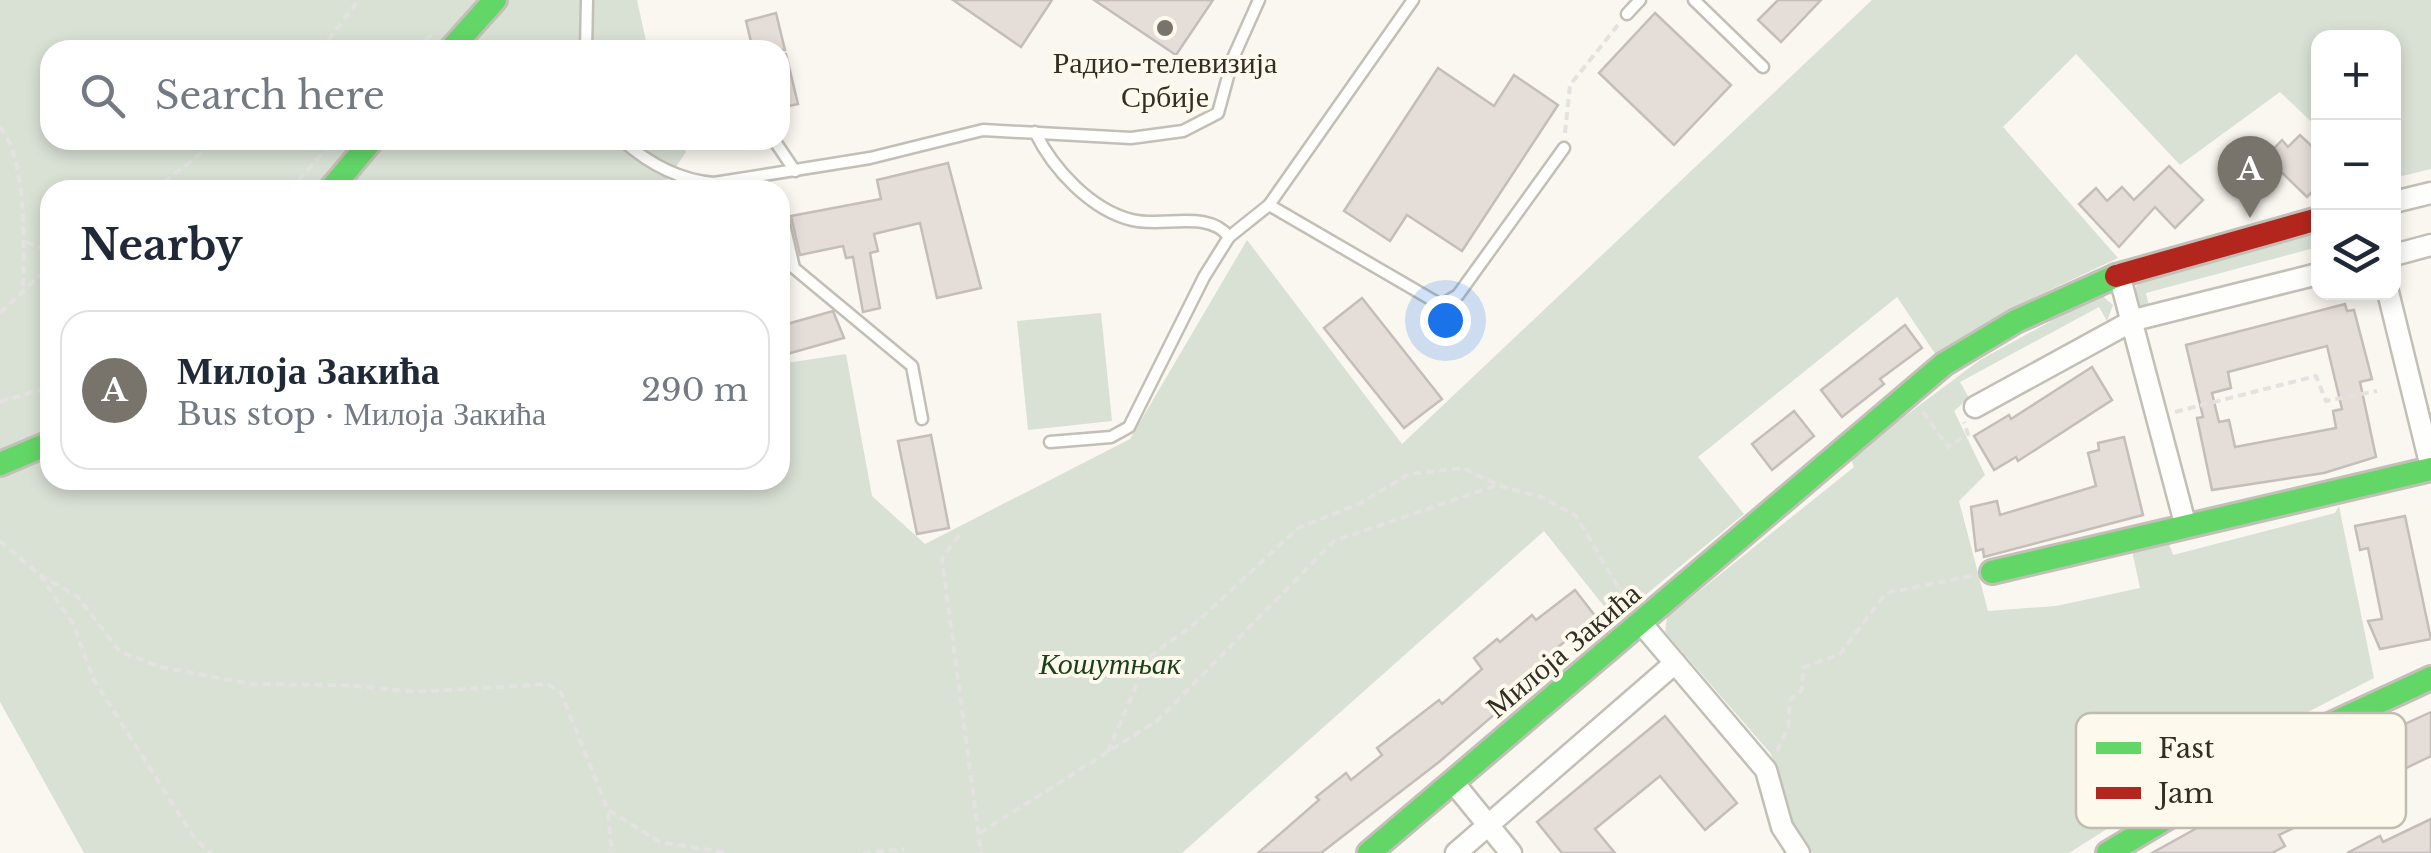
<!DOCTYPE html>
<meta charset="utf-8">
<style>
body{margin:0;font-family:"Libre Baskerville",serif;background:#f6f6f7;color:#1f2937}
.controls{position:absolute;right:30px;top:30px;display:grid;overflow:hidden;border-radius:20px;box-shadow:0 5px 15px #0003}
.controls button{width:90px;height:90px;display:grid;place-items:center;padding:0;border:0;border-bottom:2px solid #e0e1e3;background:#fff;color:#1f2937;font:50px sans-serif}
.you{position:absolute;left:1445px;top:320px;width:35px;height:35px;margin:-25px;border:8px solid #fff;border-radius:50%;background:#1a73e8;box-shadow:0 0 0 15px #1a73e833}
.badge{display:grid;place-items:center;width:65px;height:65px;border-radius:50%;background:#78746b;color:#fff;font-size:32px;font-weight:700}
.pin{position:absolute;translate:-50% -82px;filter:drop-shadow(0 2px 5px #0008)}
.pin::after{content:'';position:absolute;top:52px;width:35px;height:30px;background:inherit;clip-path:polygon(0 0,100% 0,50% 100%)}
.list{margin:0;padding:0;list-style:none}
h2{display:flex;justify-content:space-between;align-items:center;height:130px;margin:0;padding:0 40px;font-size:42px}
h2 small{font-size:32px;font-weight:400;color:#747a83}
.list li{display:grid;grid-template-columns:65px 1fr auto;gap:30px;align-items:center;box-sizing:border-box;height:160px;margin:0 20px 20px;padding:0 20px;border:2px solid #e0e1e3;border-radius:30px}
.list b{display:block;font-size:38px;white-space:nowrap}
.list p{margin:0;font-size:32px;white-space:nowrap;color:#747a83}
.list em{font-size:32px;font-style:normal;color:#747a83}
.icon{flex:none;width:55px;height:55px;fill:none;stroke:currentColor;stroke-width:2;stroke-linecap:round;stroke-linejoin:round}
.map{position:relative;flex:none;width:2431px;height:853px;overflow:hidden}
.search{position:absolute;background:#fff;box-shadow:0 5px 15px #0003;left:40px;top:40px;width:750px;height:110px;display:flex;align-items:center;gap:25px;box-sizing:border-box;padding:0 35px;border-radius:30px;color:#747a83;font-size:38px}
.panel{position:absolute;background:#fff;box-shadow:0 5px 15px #0003;left:40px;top:180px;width:750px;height:310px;border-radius:30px}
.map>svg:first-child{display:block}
</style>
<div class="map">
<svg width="2431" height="853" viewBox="0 0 2431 853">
<rect width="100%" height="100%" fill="#faf7f0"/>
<!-- green -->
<g fill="#d9e0d4">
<polygon points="0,0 637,0 648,50 50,50 50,140 681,140 686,152 660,190 50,190 50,480 780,480 780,364 846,354 872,496 925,544 1130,439 1247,240 1402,444 1872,0 2431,0 2431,169 2394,178 2394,38 2318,38 2318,128 2280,92 2180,165 2076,54 2003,127 2118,258 2029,300 1938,358 1897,297 1698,457 1744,514 1615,620 1544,531 1182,853 84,853 0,702"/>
<polygon points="2318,231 2318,247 2146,293 2149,306 2136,305 2133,293 2139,281"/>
<polygon points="2100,294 2113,305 2107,321 2099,307 1960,382 1969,398 1954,411 1985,475 1959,501 1988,611 2056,606 2140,588 2131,546 2167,538 2173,555 2335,513 2339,506 2374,678 2224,755 2069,853 1813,853 1795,833 1787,815 1771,754 1665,632 1667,617 1854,467 1850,457 1980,360"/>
<polygon points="1101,313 1112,421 1028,430 1017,321"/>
</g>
<!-- building -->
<g fill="#e5ddd8" stroke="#c5bdb9" stroke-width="2.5" fill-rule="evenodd">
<polygon points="953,0 1052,0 1021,47"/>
<polygon points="1094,0 1213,0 1176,55"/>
<polygon points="1778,0 1821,0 1781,42 1758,20"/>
<polygon points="776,13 785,50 753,50 746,21"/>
<polygon points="1655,13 1731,85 1674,145 1599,73"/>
<polygon points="780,54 786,54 798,104 780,108"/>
<polygon points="1438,68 1494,106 1514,75 1558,105 1462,251 1407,215 1390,241 1344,211"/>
<polygon points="2300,135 2318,152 2318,186 2307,197 2266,157 2282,140 2288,147"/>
<polygon points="948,163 981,288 937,298 920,223 874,234 878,251 870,253 880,308 863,312 853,257 846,258 843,246 800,255 791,216 881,199 877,180"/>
<polygon points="2169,166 2203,200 2175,228 2155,207 2119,247 2079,204 2096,188 2107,201 2122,187 2134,200"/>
<polygon points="1362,298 1442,399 1404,428 1324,328"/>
<path d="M 2345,304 L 2347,311 L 2354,310 L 2372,379 L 2360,382 L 2376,457 L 2324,473 L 2212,490 L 2197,418 L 2203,417 L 2186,345 ZM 2327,346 L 2342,409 L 2333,411 L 2336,428 L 2235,447 L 2229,420 L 2219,422 L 2212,393 L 2231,388 L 2228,372 Z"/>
<polygon points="833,311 844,338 780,356 780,326"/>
<polygon points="1905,325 1922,348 1880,379 1884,384 1842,417 1821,390"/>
<polygon points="2092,367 2112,400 2018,461 2016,457 1994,470 1974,436 2009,415 2011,419"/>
<polygon points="1794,411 1814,436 1772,470 1752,444"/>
<polygon points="931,435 949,528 917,534 898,441"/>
<polygon points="2124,437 2143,515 1984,557 1983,549 1976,551 1971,507 1997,501 2000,515 2096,486 2088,453 2099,450 2098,443"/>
<polygon points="2405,516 2431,639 2380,649 2368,621 2382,619 2368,548 2360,550 2355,526"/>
<polygon points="1575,590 1596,617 1558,647 1564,655 1499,705 1502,708 1439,762 1321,853 1258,853 1319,800 1316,797 1346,773 1351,780 1382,755 1377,748 1439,700 1442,704 1482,669 1474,658 1497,639 1500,642 1532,615 1536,620"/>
<polygon points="2431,712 2431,756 2363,789 2368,799 2347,810 2344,804 2279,835 2285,846 2272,853 2152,853 2215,818 2218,822 2324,760 2328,766 2354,752 2352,748"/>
<polygon points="1665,716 1737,803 1705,830 1660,776 1595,829 1615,853 1562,853 1537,822"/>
<polygon points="2431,819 2431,853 2347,853 2380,836 2383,842"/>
</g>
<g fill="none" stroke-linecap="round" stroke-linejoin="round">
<defs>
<g id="lane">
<polyline points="1413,0 1269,205 1441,305 1458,295 1564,148"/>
<polyline points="1694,0 1763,67"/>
<polyline points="1627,14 1640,0"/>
<polyline points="586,50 587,0"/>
<path d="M 1035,132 C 1053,169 1091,210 1132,220 C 1163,228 1208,209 1229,237 L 1204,277 L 1129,427 L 1111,437 L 1050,442"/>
<path d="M 622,140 C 649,164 678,180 714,183 L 870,158 L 983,130 L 1131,138 L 1183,131 L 1218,113 L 1233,58 L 1259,0"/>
<polyline points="774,140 795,171"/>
<polyline points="780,207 794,268 912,366 922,419"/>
<polyline points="1229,237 1269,205"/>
</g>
<g id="street">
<polyline points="2394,202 2431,193"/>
<polyline points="2394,255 2431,245"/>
<polyline points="2119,274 2186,527"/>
<polyline points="2388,292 2431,467"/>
<polyline points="1975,407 2134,320 2318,274"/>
<polyline points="1641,623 1766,770 1782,827 1799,853"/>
<polyline points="1453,782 1511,853"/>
<polyline points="1456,853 1675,663"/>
</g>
<g id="fast">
<polyline points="450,50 495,0"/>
<polyline points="330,190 372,140"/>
<polyline points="0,464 50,443"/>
<polyline points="1992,572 2431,469"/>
<polyline points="1369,853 1944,364 2016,321 2116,276"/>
<polyline points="2108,853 2301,738 2431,678"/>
</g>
<polyline id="jam" points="2116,276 2318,219"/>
</defs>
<!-- lane casing -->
<use href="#lane" stroke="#c2bfb6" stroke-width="15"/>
<!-- street casing -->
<use href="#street" stroke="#c2bfb6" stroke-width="25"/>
<!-- fast casing -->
<use href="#fast" stroke="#c2bfb6" stroke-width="28"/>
<!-- jam casing -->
<use href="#jam" stroke="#c2bfb6" stroke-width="28"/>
<!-- path -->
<g stroke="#e3e2e0" stroke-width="4" stroke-dasharray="8 5" stroke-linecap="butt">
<polyline points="320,50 359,0"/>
<polyline points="417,50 431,35"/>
<path d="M 0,127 C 27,158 24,249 23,290"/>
<polyline points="1565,133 1570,85 1618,25"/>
<polyline points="154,190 218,140"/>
<polyline points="290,190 334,140"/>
<polyline points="26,242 50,251"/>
<polyline points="0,313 50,266"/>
<polyline points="0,402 50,387"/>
<polyline points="1923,412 1948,447 1968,434 1964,422"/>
<polyline points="2175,412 2316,376 2326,401 2377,391"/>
<polyline points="959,535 942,559 981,853"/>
<polyline points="0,541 40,575 73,624 94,680 193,836 210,853"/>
<polyline points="40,575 78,597 120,652 161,667 251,684 344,685 416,692 548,684 561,693 608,810 660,842 728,853"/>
<polyline points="1777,751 1788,727 1790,700 1802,690 1803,668 1840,654 1886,593 1972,576"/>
<polyline points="1108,752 1148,658 1197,622 1298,528 1361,503 1409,474 1463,468 1496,484"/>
<polyline points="608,813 612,853"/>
<polyline points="980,833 1158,720 1334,541 1497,485 1544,498 1576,516 1627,602"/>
<polyline points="863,853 904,849"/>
</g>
<!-- lane -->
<use href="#lane" stroke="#fefefd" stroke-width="10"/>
<!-- street -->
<use href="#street" stroke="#fefefd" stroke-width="20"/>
<!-- fast -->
<use href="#fast" stroke="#63d668" stroke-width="22"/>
<!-- jam -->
<use href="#jam" stroke="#b3261e" stroke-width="22"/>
</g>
<!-- markers -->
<circle fill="#78746b" stroke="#fdf9ed" stroke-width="4" cx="1165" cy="28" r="10"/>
<g text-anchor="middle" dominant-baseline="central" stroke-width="8" stroke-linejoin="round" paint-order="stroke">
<!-- poi labels -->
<g font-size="30" fill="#322e23" stroke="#fdf9ed">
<text x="1165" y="62">Радио-телевизија<tspan x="1165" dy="34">Србије</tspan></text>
</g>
<!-- street labels -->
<g font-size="30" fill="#322e23" stroke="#fdf9ed">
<text transform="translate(1563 650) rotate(-40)">Милоја Закића</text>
</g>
<!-- park labels -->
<g font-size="30" font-style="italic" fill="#1d401c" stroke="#fdf9ed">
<text x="1110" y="663">Кошутњак</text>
</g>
</g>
<!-- legend -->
<rect x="2076" y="713" width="330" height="115" rx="15" fill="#fdf9ed" stroke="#c0bcb0" stroke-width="2.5"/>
<rect x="2096" y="742" width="45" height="12" fill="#63d668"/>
<rect x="2096" y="787" width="45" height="12" fill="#b3261e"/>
<g font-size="28" fill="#322e23">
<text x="2158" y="758">Fast</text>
<text x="2158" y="803">Jam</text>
</g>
</svg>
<div class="controls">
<button>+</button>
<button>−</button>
<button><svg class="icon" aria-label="layers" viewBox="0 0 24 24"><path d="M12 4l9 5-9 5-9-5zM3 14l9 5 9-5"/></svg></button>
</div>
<div class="you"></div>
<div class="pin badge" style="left:2250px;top:218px">A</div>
<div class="search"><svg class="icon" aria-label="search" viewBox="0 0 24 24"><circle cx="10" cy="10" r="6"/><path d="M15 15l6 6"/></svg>Search here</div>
<section class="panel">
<h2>Nearby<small></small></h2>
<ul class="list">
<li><span class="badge">A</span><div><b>Милоја Закића</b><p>Bus stop · Милоја Закића</p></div><em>290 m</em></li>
</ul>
</section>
</div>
